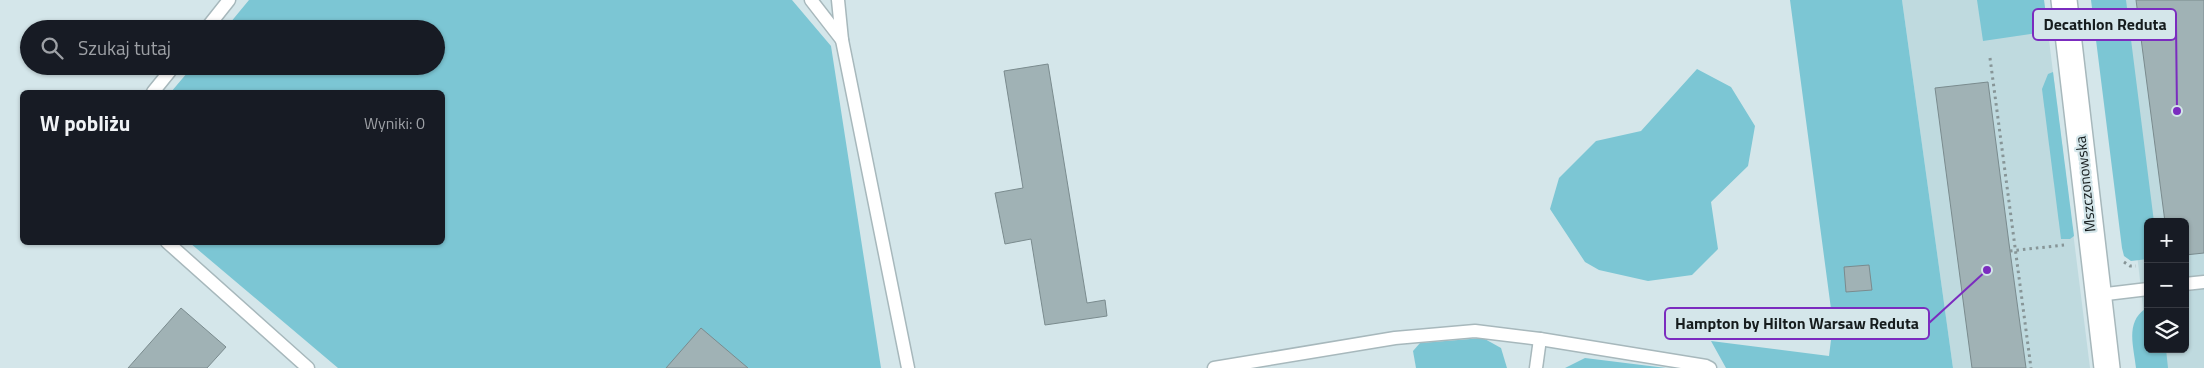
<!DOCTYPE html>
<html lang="pl">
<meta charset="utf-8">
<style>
body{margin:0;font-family:"Titillium Web",sans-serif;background:#242831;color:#f1f3f6}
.controls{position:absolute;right:15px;bottom:15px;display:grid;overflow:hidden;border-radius:8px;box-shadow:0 1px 4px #0004}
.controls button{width:45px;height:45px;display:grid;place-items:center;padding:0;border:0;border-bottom:1px solid #363941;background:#171b24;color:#f1f3f6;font:25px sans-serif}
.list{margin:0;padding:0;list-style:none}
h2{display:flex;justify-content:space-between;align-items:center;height:65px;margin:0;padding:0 20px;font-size:21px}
h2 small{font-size:16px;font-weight:400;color:#9ea1a6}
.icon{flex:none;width:28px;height:28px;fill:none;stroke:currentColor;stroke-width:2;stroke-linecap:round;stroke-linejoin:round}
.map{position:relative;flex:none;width:2204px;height:368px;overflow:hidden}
.search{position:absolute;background:#171b24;box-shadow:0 1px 4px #0004;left:20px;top:20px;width:425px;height:55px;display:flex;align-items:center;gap:12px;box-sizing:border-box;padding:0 18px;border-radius:28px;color:#9ea1a6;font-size:19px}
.panel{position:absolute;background:#171b24;box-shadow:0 1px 4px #0004;left:20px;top:90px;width:425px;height:155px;border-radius:8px}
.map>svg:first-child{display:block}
</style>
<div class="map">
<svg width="2204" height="368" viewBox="0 0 2204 368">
<rect width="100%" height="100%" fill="#d4e6ea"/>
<!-- built -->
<g fill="#bfdadf" fill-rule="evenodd">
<polygon points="1902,0 2044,0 2090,368 1953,368"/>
<path d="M 2108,0 L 2204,0 L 2204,368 L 2150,368 ZM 2148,222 L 2185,222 L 2185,349 L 2148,349 Z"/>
</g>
<!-- green -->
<g fill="#7cc6d4">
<polygon points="249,0 792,0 831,46 881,368 338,368 190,243 442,242 442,92 171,92 193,66 436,66 436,29 225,29"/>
<polygon points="1790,0 1902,0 1953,368 1726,368 1711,341 1829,356 1833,324"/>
<polygon points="1977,0 2044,0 2047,23 2037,33 1983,41"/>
<polygon points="2091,0 2126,0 2154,222 2148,222 2148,259 2131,261 2124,256 2122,248"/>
<polygon points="1697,69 1731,87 1755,126 1748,166 1711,202 1718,249 1692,275 1648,281 1599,270 1585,262 1550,209 1559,178 1596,141 1641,131"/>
<polygon points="2053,72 2074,236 2070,239 2061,239 2042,89 2048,74"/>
<path d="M 2145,309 L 2148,309 L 2148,349 L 2166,349 L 2168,368 L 2136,368 C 2134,347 2125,323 2145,309 Z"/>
<polygon points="1483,338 1501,348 1507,368 1416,368 1413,351 1420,343"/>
<polygon points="1585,358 1666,368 1565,368"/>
</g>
<!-- building -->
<g fill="#a0b2b5" stroke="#7a8b8e">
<polygon points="2136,0 2204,0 2204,253 2185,255 2185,222 2165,222"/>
<polygon points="1048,64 1087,303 1105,300 1107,316 1045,325 1031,239 1005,244 995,193 1023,188 1004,71"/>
<polygon points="1988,82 2010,251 2026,368 1972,368 1935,88"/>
<polygon points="1869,265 1872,290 1846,292 1844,267"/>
<polygon points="181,308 226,347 207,368 128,368"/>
<polygon points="701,328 748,368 666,368"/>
</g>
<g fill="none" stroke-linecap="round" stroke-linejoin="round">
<defs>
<g id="lane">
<polyline points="811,0 842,40"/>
<polyline points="838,0 842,40 908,368"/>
<polyline points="206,29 229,0"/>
<polyline points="153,92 174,66"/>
<polyline points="167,242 308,368"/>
<polyline points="2185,284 2204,282"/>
<polyline points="2098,295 2148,289"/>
<polyline points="1214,368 1395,338 1475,331 1540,339 1706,366 1710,368"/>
<polyline points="1536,368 1540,339"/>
</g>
<polyline id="street" points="2064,0 2107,368"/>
</defs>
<!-- lane casing -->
<use href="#lane" stroke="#a7b8bc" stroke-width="15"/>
<!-- street casing -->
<use href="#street" stroke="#a7b8bc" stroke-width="28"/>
<!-- path -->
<g stroke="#879597" stroke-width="3" stroke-dasharray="2.5 4" stroke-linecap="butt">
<polyline points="1990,58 2031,368"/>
<polyline points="2010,251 2064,245"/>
<polyline points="2124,262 2130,266 2136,266"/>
</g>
<!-- lane -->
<use href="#lane" stroke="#fff" stroke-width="12"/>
<!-- street -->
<use href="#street" stroke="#fff" stroke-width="25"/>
</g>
<g text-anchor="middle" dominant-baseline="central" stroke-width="4.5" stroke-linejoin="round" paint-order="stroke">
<!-- street labels -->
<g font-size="15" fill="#161d1e" stroke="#d4e6ea">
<text transform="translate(2085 184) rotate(-96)">Mszczonowska</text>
</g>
</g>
<!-- callouts -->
<path fill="none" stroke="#7b2cbf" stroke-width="2" d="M2177 111L2176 24M1987 270L1929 323"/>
<g fill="#7b2cbf" stroke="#d4e6ea" stroke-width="2">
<circle cx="2177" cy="111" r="5"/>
<circle cx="1987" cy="270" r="5"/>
</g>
<g fill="#d4e6ea" stroke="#7b2cbf" stroke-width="2">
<rect x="2033" y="9" width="143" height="31" rx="5"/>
<rect x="1665" y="308" width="264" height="31" rx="5"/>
</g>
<g font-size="16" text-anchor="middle" font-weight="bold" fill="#161d1e">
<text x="2105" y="30">Decathlon Reduta</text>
<text x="1797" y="329">Hampton by Hilton Warsaw Reduta</text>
</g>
</svg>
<div class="controls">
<button>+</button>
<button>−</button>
<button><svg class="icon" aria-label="layers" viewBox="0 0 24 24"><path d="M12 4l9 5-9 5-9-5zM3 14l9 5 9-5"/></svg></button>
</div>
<div class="search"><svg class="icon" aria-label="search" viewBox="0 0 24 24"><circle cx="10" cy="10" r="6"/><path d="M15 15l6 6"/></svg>Szukaj tutaj</div>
<section class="panel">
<h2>W pobliżu<small>Wyniki: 0</small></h2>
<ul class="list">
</ul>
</section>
</div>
